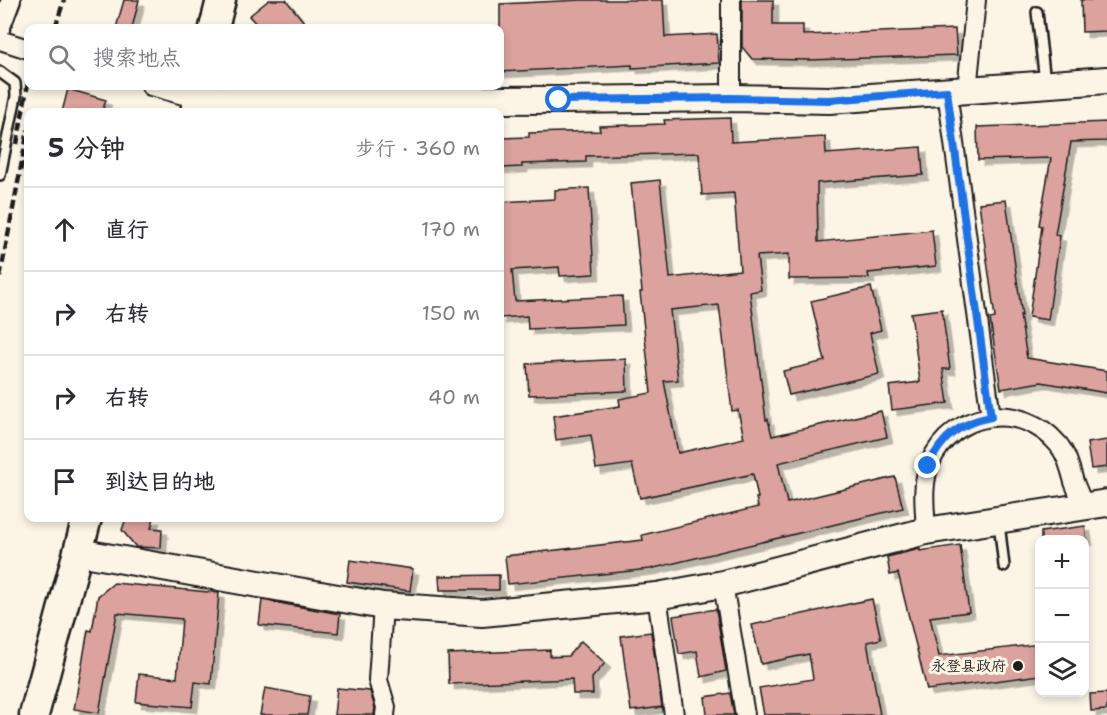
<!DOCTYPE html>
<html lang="zh">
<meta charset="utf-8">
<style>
body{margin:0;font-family:"Shantell Sans","LXGW WenKai TC",sans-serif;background:#f2f2f3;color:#2b2b33}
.controls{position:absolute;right:18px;bottom:18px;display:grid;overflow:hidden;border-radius:12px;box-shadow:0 3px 9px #0003}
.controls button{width:54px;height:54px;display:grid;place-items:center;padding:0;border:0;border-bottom:2px solid #e1e1e2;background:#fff;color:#2b2b33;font:30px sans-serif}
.stop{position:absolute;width:18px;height:18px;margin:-14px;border:4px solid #1a73e8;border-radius:50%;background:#fff}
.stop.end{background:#1a73e8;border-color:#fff;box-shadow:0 2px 6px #0008}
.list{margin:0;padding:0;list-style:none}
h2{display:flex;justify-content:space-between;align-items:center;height:78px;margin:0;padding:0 24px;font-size:26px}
h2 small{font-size:20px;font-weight:400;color:#7c7c81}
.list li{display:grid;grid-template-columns:39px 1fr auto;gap:18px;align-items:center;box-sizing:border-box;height:84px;padding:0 24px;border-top:2px solid #e1e1e2}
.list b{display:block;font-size:22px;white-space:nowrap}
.list em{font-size:20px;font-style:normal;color:#7c7c81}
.icon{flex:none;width:33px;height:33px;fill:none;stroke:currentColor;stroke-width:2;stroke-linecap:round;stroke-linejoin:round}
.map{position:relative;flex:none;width:1107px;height:715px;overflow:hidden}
.search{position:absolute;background:#fff;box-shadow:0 3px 9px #0003;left:24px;top:24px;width:480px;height:66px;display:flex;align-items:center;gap:15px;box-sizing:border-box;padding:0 21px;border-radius:12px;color:#7c7c81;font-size:22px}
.panel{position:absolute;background:#fff;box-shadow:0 3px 9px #0003;left:24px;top:108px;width:480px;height:414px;border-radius:12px}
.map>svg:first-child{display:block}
</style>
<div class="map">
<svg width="1107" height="715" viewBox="0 0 1107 715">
<defs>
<filter id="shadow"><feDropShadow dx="5.5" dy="5.5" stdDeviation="0" flood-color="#0004"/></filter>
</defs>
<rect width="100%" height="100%" fill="#fcf5e5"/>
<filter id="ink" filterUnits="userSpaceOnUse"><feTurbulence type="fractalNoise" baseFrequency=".0167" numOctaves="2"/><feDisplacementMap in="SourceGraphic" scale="12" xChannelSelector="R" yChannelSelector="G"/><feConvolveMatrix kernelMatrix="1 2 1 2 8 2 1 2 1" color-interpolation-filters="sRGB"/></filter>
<g filter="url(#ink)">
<!-- building -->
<g fill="#dca29d" stroke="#1c1c1c" stroke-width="1.5" fill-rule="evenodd" filter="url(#shadow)">
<polygon points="124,0 139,0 132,28 116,28"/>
<polygon points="269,0 286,0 309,28 260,28 249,16"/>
<polygon points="581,0 663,0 665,37 717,34 719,63 632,68 632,65 500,72 500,4"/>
<polygon points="742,0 773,0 773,25 803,25 803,35 955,29 957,55 809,60 752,59 742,47"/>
<polygon points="1081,0 1107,0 1107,31 1082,32"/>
<polygon points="68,89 106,100 102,112 62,112"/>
<path d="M 730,118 L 731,142 L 825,137 L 826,154 L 921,147 L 923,175 L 817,183 L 818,242 L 932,230 L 936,266 L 868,273 L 869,278 L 789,279 L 789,254 L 757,256 L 761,290 L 750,292 L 766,420 L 768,419 L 772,436 L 881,411 L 887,437 L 778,463 L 787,503 L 895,477 L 903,508 L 650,569 L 508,584 L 505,556 L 643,540 L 642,535 L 758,507 L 756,498 L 758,498 L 753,474 L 640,498 L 632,464 L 596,469 L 591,435 L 556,440 L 553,416 L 620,406 L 619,399 L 651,393 L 640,292 L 642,292 L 631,183 L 660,180 L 670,278 L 740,270 L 734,193 L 702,195 L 699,153 L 586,156 L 586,162 L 522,164 L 522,167 L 500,168 L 500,138 L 529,137 L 529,133 L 600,131 L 599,126 L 665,124 L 664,120 ZM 719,305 L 732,411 L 738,410 L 744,438 L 678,453 L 664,381 L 678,380 L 670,310 Z"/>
<polygon points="1107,122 1107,141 1071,142 1055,235 1060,236 1048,320 1029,317 1042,226 1039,225 1051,158 978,160 977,127"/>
<polygon points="589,188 594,274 560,276 559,267 512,270 515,301 622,296 624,325 528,329 527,316 500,318 500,202 555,199 555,190"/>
<polygon points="1006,200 1022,316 1020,315 1027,358 1107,371 1107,393 1041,382 1001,389 990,319 995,318 979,203"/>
<polygon points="871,287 881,330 870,333 879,374 789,395 783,371 825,361 811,301"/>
<polygon points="942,309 950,369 943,369 948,403 892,410 889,386 920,382 911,313"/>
<polygon points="626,359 627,391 529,395 527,364"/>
<polygon points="1107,440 1107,467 1091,469 1087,443"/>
<polygon points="126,518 154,518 151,528 162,529 161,548 136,547 122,530"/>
<polygon points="1085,526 1087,540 1041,540 1041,532"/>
<polygon points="960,545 969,612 930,617 939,656 1040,644 1040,675 927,690 898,573 890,575 887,557 920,549 920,551"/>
<polygon points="350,560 413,569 410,591 347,582"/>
<polygon points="499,575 499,590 440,590 439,576"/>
<polygon points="114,583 219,593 211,684 195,682 192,707 136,702 139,674 177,678 182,619 117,613 99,713 74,709 88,630 92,631 98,596"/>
<polygon points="872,599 881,639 867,642 880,715 764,715 759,688 813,679 809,654 761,664 752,625"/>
<polygon points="262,600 340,614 338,633 259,625"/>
<polygon points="716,609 726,671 701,677 697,651 679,654 673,616"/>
<polygon points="651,632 662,707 631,711 621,636"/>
<polygon points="581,641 605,663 592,678 593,694 573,694 572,679 449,684 448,654 550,650 550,657 568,656"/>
<polygon points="265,688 310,696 307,715 260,715"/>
<polygon points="337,688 370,691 375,708 374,715 334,715"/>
<polygon points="730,693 734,715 707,715 705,697"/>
<polygon points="1107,693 1107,710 1091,711 1090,694"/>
</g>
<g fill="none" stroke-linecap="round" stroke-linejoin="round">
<defs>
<g id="lane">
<polyline points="1037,12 1045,82"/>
<polyline points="0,72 15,83 16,96 0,175"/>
<polyline points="999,523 1004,566"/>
</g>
<g id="street">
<polyline points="0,29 11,0"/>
<polyline points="0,40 28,49"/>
<polyline points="151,86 198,99"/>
<polyline points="967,90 976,0"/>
<polyline points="947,91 991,417"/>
<polyline points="731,98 731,0"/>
<path d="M 926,531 C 925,509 921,485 930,463 C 952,411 1021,400 1058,444 C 1067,455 1070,468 1074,482 C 1077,490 1081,499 1085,507"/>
<polyline points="723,584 745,715"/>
<polyline points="657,596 674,715"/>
<polyline points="383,606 378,680 386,707 385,715"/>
</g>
<g id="secondary">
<polyline points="198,99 559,100 731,98 829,100 1107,80"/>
<polyline points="78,552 383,606 482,613 657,596 723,584 926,531 1107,503"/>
</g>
<g id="primary">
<polyline points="214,28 221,0"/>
<polyline points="195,112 202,86"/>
<polyline points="34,715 87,518"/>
</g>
</defs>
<!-- lane casing -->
<use href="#lane" stroke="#1c1c1c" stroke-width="14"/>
<!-- street casing -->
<use href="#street" stroke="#1c1c1c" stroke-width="22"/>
<!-- secondary casing -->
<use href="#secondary" stroke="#1c1c1c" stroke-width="30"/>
<!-- primary casing -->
<use href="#primary" stroke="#1c1c1c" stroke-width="33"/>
<!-- lane -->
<use href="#lane" stroke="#fcf5e5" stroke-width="9"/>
<!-- street -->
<use href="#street" stroke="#fcf5e5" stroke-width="18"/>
<!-- secondary -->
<use href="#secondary" stroke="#fcf5e5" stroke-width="26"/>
<!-- primary -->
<use href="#primary" stroke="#fcf5e5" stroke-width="28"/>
<!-- rail -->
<g stroke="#1c1c1c" stroke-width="4.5" stroke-dasharray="9 4.5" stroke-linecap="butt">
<polyline points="55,28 64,0"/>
<polyline points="17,144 28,83"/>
<polyline points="0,277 28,130"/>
</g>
</g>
</g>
<g fill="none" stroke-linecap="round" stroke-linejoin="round" filter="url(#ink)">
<!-- route -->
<path stroke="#1a73e8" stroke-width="8" d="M 559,100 L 730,98 L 829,100 L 947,91 L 991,417 C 959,423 942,437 928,466"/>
</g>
<!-- markers -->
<circle fill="#1c1c1c" stroke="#fcf5e5" stroke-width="2" cx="1018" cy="666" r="6"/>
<g text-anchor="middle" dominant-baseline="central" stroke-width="6" stroke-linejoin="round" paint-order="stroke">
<!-- poi labels -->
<g font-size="15" fill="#1c1c1c" stroke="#fcf5e5" text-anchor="end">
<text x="1006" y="666">永登县政府</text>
</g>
</g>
</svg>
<div class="controls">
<button>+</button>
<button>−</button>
<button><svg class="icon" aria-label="layers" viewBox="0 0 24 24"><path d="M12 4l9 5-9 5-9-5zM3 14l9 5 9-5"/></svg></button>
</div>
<div class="stop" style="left:559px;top:100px"></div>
<div class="stop end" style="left:928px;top:466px"></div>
<div class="search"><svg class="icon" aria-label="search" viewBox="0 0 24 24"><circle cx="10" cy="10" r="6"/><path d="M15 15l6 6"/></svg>搜索地点</div>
<section class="panel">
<h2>5 分钟<small>步行 · 360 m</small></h2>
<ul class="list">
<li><svg class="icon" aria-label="ahead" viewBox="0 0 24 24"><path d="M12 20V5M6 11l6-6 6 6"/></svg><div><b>直行</b></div><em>170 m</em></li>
<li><svg class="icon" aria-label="right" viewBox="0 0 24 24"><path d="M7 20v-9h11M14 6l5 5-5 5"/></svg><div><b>右转</b></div><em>150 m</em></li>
<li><svg class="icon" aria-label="right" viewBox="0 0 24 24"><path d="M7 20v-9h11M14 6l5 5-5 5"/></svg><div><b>右转</b></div><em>40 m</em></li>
<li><svg class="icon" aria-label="arrive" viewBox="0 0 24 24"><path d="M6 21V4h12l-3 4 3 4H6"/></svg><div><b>到达目的地</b></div></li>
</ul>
</section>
</div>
